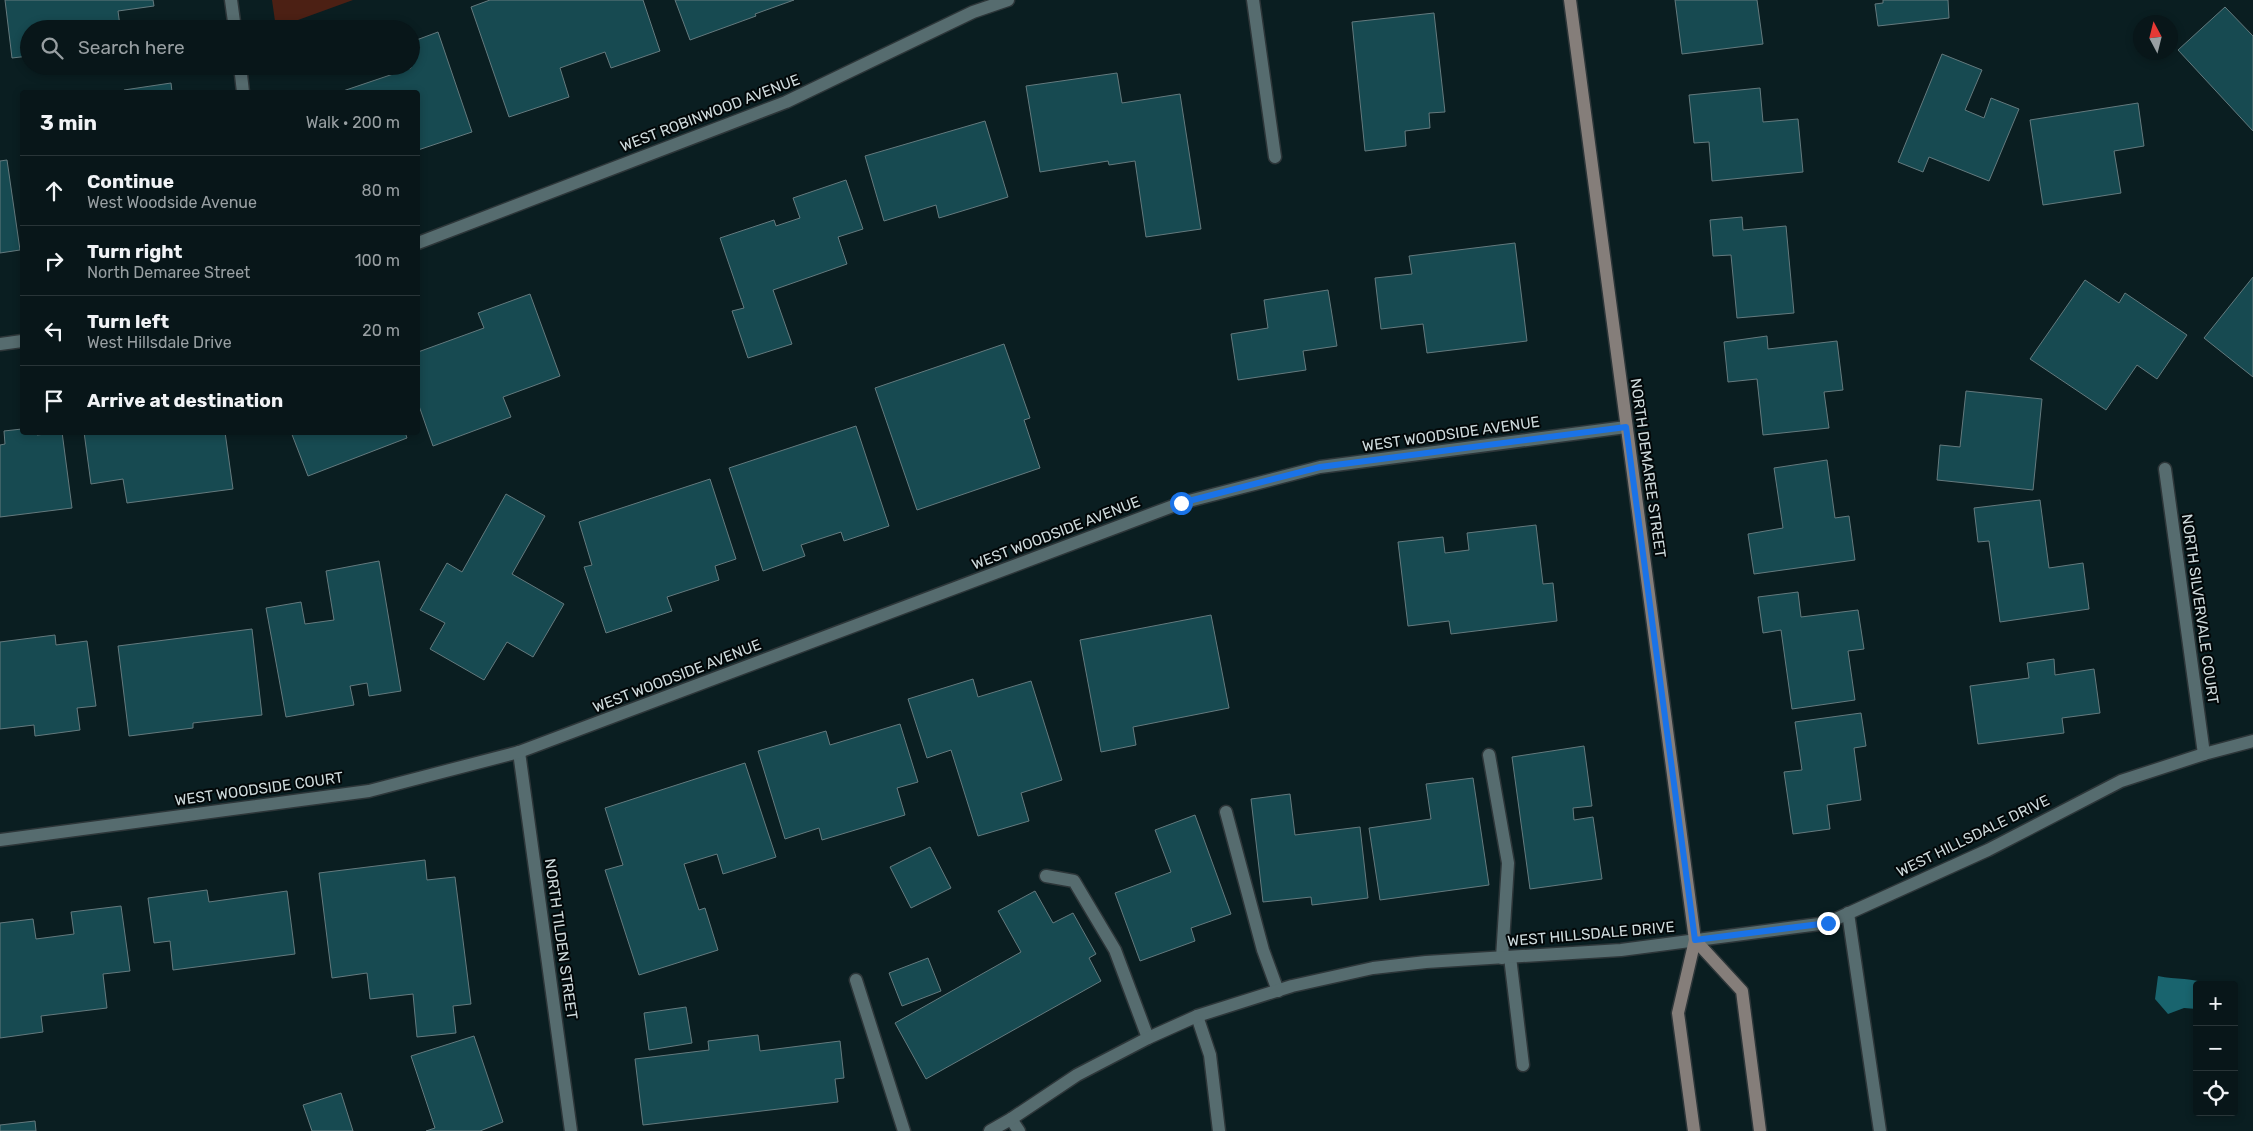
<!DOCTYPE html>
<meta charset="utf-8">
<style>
body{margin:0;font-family:Rubik,sans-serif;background:#162326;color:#f1f3f6}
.controls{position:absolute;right:15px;bottom:15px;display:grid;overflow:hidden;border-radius:5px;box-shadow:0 2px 8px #0003}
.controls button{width:45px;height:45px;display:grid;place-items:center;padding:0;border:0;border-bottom:1px solid #293538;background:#081619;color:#f1f3f6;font:25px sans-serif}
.compass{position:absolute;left:2133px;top:15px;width:45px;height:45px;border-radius:50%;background:#081619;box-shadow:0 2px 8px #0003;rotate:353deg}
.stop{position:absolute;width:15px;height:15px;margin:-11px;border:4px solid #1a73e8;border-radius:50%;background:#fff}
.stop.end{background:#1a73e8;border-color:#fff;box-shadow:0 1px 5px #0008}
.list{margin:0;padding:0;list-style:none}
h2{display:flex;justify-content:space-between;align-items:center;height:65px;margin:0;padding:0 20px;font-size:21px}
h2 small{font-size:16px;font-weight:400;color:#989fa2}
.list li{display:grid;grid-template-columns:32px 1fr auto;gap:15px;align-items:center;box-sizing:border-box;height:70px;padding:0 20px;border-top:1px solid #293538}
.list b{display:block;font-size:19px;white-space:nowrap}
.list p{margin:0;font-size:16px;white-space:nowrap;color:#989fa2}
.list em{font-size:16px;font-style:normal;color:#989fa2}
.icon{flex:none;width:28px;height:28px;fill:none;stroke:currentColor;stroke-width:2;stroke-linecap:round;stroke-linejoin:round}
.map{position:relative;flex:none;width:2253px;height:1131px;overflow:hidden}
.search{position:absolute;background:#081619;box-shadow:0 2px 8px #0003;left:20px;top:20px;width:400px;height:55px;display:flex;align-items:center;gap:12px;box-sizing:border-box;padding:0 18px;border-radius:28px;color:#989fa2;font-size:19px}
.panel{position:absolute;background:#081619;box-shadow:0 2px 8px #0003;left:20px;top:90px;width:400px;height:345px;border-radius:5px}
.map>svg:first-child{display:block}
</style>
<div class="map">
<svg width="2253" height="1131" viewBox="0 0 2253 1131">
<rect width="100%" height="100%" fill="#0a1e21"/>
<!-- green -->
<polygon fill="#4c2014" points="272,0 353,0 276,28"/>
<!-- water -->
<path fill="#19646e" d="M 2158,976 C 2176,980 2193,977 2209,985 L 2197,985 L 2197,1009 L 2184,1008 L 2168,1014 L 2155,999 Z"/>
<!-- building -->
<g fill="#174a51" stroke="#647a7e">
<polygon points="5,0 153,0 154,6 118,11 120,26 101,29 29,29 29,56 12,58"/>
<polygon points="490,0 643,0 660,51 611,68 605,52 560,68 569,97 509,117 471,7"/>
<polygon points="675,0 794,0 755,14 756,16 690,40"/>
<polygon points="1675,0 1757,0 1763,44 1682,54"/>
<polygon points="1883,0 1948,0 1949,18 1878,26 1875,4 1883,3"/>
<polygon points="2225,7 2253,36 2253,131 2178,50"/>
<polygon points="1434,13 1445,112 1429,113 1430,128 1405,131 1406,146 1365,151 1352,22"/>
<polygon points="438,32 472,132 418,150 418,92 340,92 411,68 411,42"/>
<polygon points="1942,54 1982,70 1965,110 1984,118 1991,98 2019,109 1989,181 1929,157 1923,172 1898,162"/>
<polygon points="1117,73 1122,103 1180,94 1201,229 1146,237 1135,161 1109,165 1108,161 1040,172 1026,86"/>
<polygon points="171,83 172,92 124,92 124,90"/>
<polygon points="1760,88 1763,122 1798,119 1803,172 1712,181 1709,142 1694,143 1689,95"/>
<polygon points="2138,103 2144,146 2114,151 2121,193 2043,205 2030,120"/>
<polygon points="985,121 1008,197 939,218 936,205 884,221 865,156"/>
<polygon points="7,160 20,250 0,253 0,161"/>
<polygon points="846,180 863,229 838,237 847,264 773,290 792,344 748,358 732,311 744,308 720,238 774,220 776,226 800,218 793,198"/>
<polygon points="1742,217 1743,230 1786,226 1794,313 1737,318 1731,255 1713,256 1710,220"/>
<polygon points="1515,243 1527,341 1427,353 1423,324 1381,329 1375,278 1412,274 1409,256"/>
<polygon points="2253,277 2253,377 2204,338"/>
<polygon points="2085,280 2119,303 2125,293 2187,335 2157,379 2137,365 2106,410 2030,359"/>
<polygon points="1328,290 1337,346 1303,351 1306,370 1238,380 1231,334 1268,328 1264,300"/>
<polygon points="530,294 560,376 503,397 511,417 433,446 418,403 418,352 484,328 478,313"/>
<polygon points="1767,336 1768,349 1837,341 1843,390 1824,392 1829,428 1763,435 1757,379 1728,382 1724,342"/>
<polygon points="1004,344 1030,418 1024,420 1040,468 917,510 875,388"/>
<polygon points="1966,391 2042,399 2033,490 1937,480 1940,445 1960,447"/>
<polygon points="856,426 889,526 844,541 841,532 801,545 805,556 763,571 729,468"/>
<polygon points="22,429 22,432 37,432 37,435 62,432 72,508 0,517 0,445 5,444 4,431"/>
<polygon points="84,432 225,432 233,489 127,503 123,479 91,484"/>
<polygon points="291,432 405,432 407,438 308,476"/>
<polygon points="1827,460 1835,518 1849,516 1855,560 1754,574 1748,534 1783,528 1774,468"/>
<polygon points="710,479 736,559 715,566 719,580 667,597 672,611 606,633 584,567 592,565 579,522"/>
<polygon points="506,494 545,516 512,574 564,604 533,657 507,642 484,680 430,649 445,623 420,610 447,563 462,572"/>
<polygon points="2040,500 2049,568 2083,563 2089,609 2000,622 1989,541 1978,542 1974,508"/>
<polygon points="1536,525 1543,584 1553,583 1557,621 1451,634 1449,621 1408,626 1398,542 1443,537 1445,553 1469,550 1467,533"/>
<polygon points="379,561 401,691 369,696 367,683 350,686 354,705 286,717 266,608 301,602 305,624 334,620 326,571"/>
<polygon points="1798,592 1801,617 1858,610 1864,649 1848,651 1855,700 1792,709 1781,630 1763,633 1758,597"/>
<polygon points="1211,615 1229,708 1133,727 1136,745 1101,752 1080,640"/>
<polygon points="252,629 262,715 193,723 193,728 129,736 118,646"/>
<polygon points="55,635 56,645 87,641 96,706 77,708 80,730 35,736 34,725 0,729 0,642"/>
<polygon points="2054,659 2055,675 2094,669 2100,713 2062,718 2064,733 1978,744 1970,686 2029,678 2027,663"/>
<polygon points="973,679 978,697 1031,681 1062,780 1021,793 1029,821 978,836 951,750 927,758 908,699"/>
<polygon points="1861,713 1866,746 1854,748 1861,800 1827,805 1830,829 1793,834 1784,772 1802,770 1795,722"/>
<polygon points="900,724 918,782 897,788 905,815 822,840 819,828 785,839 758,751 826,731 830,745"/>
<polygon points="1584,746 1592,806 1573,808 1574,820 1593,817 1602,879 1530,889 1512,757"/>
<polygon points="745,763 776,857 723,874 717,854 684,864 699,910 705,908 718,950 639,975 605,870 623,865 605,808"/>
<polygon points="1473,778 1489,885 1380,900 1369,828 1431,819 1426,784"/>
<polygon points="1290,794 1295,835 1360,827 1368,898 1312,905 1311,897 1263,902 1251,799"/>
<polygon points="1195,815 1231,914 1191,928 1195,941 1140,961 1115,893 1171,872 1155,830"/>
<polygon points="930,847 951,888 911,908 890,867"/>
<polygon points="425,860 427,880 455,877 471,1004 453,1006 456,1033 417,1037 413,994 370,999 367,973 332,978 319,873"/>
<polygon points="207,890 209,902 287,891 295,954 173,970 170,941 154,943 148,898"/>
<polygon points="1035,891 1053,923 1073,913 1096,954 1089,958 1101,981 926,1079 895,1023 1021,952 998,911"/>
<polygon points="121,906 130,971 103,974 107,1008 41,1016 43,1032 0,1038 0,923 33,919 36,939 74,934 71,912"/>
<polygon points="928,958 941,991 902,1006 889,973"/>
<polygon points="686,1007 692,1043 649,1050 644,1013"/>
<polygon points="758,1035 760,1051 840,1041 844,1078 835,1079 838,1102 643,1125 635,1059 709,1050 708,1041"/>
<polygon points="474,1036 503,1122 480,1131 426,1131 435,1128 411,1056"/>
<polygon points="341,1093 353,1131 312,1131 303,1105"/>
<polygon points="35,1121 36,1131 0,1131 0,1125"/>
</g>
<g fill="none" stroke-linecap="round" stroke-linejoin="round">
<defs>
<g id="lane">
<polyline points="1489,755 1508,863 1502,958"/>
<polyline points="1226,812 1263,950 1278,991"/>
<polyline points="1046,876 1074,881 1115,950 1148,1038"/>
<polyline points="1848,913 1880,1131"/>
<polyline points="1510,957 1523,1065"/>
<polyline points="856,980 904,1131"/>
<polyline points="1197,1016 1210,1055 1219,1131"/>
<polyline points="1011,1119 1019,1131"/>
</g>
<g id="street">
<polyline points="231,0 235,29"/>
<polyline points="1253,0 1275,157"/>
<polyline points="240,66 243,92"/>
<polyline points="418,243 786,102 973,12 1008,0"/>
<polyline points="0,344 22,341"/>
<polyline points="2165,469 2204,754"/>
<polyline points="519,752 571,1131"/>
<polyline points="0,840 369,791 519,752 1181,503 1320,467 1626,427"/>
<polyline points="990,1131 1011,1119 1077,1075 1148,1038 1197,1016 1292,986 1373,968 1426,962 1621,950 1827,923 1988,850 2121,781 2204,754 2253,741"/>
</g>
<g id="secondary">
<polyline points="1570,0 1695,940 1678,1013 1694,1131"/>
<polyline points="1695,940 1742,991 1760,1131"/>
</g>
</defs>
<!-- lane casing -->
<use href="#lane" stroke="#2d3639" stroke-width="15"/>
<!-- street casing -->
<use href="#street" stroke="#2d3639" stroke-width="15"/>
<!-- secondary casing -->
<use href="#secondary" stroke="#2d3639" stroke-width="15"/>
<!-- lane -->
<use href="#lane" stroke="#566c6f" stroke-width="12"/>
<!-- street -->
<use href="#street" stroke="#566c6f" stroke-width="12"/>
<!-- secondary -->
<use href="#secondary" stroke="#857e7a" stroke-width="12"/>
</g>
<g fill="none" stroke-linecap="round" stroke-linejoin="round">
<!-- route -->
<polyline stroke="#1a73e8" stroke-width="6" points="1181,503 1320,467 1626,427 1695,940 1828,923"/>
</g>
<g text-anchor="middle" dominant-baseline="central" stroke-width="4" stroke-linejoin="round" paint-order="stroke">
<!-- street labels -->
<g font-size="15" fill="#cedadc" stroke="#020708">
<text transform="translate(710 113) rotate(-21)">WEST ROBINWOOD AVENUE</text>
<text transform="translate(1451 434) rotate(-8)">WEST WOODSIDE AVENUE</text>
<text transform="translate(1648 468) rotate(82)">NORTH DEMAREE STREET</text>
<text transform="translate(1056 533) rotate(-21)">WEST WOODSIDE AVENUE</text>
<text transform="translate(2200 609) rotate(82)">NORTH SILVERVALE COURT</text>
<text transform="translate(677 676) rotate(-21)">WEST WOODSIDE AVENUE</text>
<text transform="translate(259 789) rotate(-8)">WEST WOODSIDE COURT</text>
<text transform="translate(1973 836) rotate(-26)">WEST HILLSDALE DRIVE</text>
<text transform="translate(1591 934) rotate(-5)">WEST HILLSDALE DRIVE</text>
<text transform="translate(561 939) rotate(82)">NORTH TILDEN STREET</text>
</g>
</g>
</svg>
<div class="controls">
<button>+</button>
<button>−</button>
<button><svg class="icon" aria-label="locate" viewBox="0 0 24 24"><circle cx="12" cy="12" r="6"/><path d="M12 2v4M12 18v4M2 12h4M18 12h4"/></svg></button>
</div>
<svg class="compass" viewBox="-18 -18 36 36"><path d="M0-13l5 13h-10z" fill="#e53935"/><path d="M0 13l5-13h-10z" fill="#989fa2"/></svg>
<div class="stop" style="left:1181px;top:503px"></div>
<div class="stop end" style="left:1828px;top:923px"></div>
<div class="search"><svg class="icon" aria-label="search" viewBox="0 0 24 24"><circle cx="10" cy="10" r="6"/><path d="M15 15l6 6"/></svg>Search here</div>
<section class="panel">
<h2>3 min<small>Walk · 200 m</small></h2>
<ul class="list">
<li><svg class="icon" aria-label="ahead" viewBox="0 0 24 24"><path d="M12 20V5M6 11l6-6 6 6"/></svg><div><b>Continue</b><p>West Woodside Avenue</p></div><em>80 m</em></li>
<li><svg class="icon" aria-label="right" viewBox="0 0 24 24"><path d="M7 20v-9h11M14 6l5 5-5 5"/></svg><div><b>Turn right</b><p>North Demaree Street</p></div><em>100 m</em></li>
<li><svg class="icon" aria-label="left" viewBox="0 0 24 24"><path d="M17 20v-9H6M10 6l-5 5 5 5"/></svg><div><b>Turn left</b><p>West Hillsdale Drive</p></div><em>20 m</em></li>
<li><svg class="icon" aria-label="arrive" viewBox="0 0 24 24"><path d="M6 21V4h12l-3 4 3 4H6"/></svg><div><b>Arrive at destination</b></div></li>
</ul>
</section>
</div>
